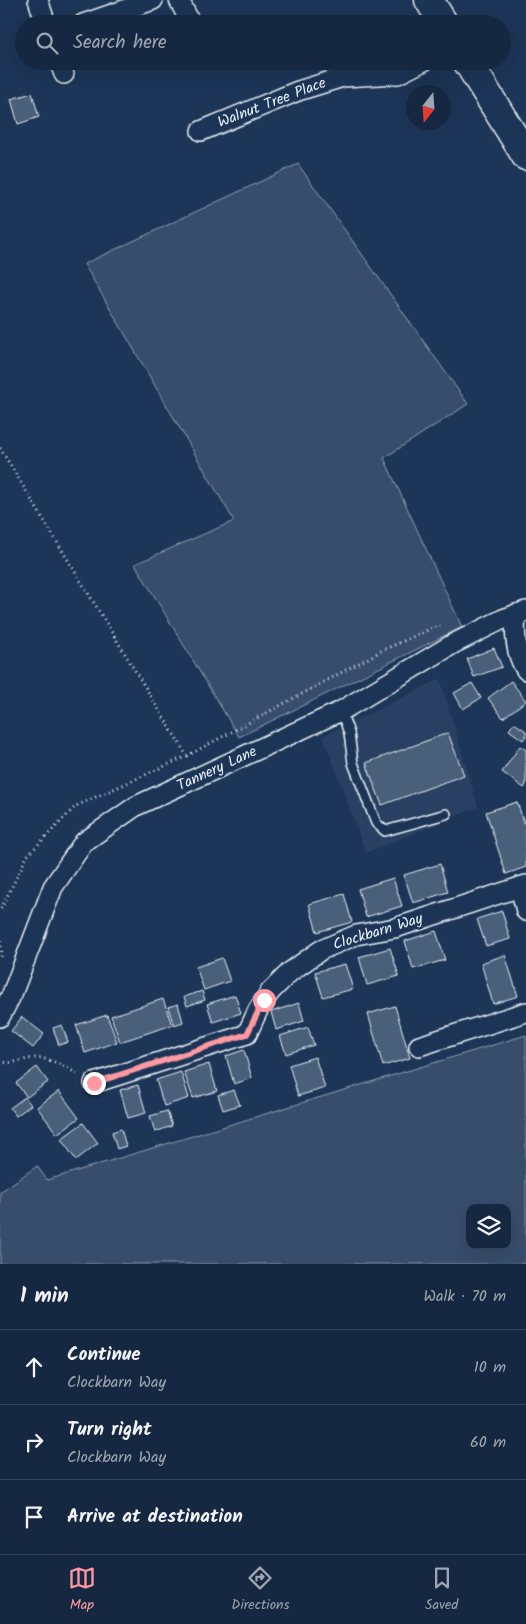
<!DOCTYPE html>
<meta charset="utf-8">
<style>
body{margin:0;font-family:Kalam,sans-serif;background:#1f3048;color:#f1f3f6}
.controls{position:absolute;right:15px;bottom:15px;display:grid;overflow:hidden;border-radius:10px;box-shadow:0 5px 20px #0002}
.controls button{width:45px;height:45px;display:grid;place-items:center;padding:0;border:0;border-bottom:1px solid #35445a;background:#162841;color:#f1f3f6;font:25px sans-serif}
.compass{position:absolute;left:406px;top:85px;width:45px;height:45px;border-radius:50%;background:#162841;box-shadow:0 5px 20px #0002;rotate:197deg}
.stop{position:absolute;width:15px;height:15px;margin:-11px;border:4px solid #ff9aa2;border-radius:50%;background:#fff}
.stop.end{background:#ff9aa2;border-color:#fff;box-shadow:0 1px 5px #0008}
.list{margin:0;padding:0;list-style:none}
h2{display:flex;justify-content:space-between;align-items:center;height:65px;margin:0;padding:0 20px;font-size:21px}
h2 small{font-size:16px;font-weight:400;color:#9ea6b1}
.list li{display:grid;grid-template-columns:32px 1fr auto;gap:15px;align-items:center;box-sizing:border-box;height:75px;padding:0 20px;border-top:1px solid #35445a}
.list b{display:block;font-size:19px;white-space:nowrap}
.list p{margin:0;font-size:16px;white-space:nowrap;color:#9ea6b1}
.list em{font-size:16px;font-style:normal;color:#9ea6b1}
.icon{flex:none;width:28px;height:28px;fill:none;stroke:currentColor;stroke-width:2;stroke-linecap:round;stroke-linejoin:round}
.map{position:relative;flex:none;width:526px;height:1264px;overflow:hidden}
.search{position:absolute;background:#162841;box-shadow:0 5px 20px #0002;left:15px;right:15px;top:15px;height:55px;display:flex;align-items:center;gap:12px;box-sizing:border-box;padding:0 18px;border-radius:28px;color:#9ea6b1;font-size:19px}
.sheet{height:290px;background:#162841}
nav{display:flex;justify-content:space-around;align-items:center;box-sizing:border-box;height:70px;border-top:1px solid #35445a;background:#162841;font-size:14px;color:#9ea6b1}
nav a{display:grid;justify-items:center;gap:2px}
nav .on{color:#ff9aa2}
.map>svg:first-child{display:block}
</style>
<div class="map">
<svg width="526" height="1264" viewBox="0 0 526 1264">
<rect width="100%" height="100%" fill="#1d3557"/>
<filter id="ink" filterUnits="userSpaceOnUse"><feTurbulence type="fractalNoise" baseFrequency=".02" numOctaves="2"/><feDisplacementMap in="SourceGraphic" scale="10" xChannelSelector="R" yChannelSelector="G"/><feConvolveMatrix kernelMatrix="1 2 1 2 8 2 1 2 1" color-interpolation-filters="sRGB"/></filter>
<g filter="url(#ink)">
<!-- built -->
<polygon fill="#2a4162" points="440,679 478,807 366,853 323,736"/>
<!-- green -->
<g fill="#374d6c" stroke="#909fb2" fill-rule="evenodd">
<polygon points="298,164 468,404 384,458 462,627 239,737 135,564 234,521 84,264"/>
<path d="M 526,1035 L 526,1264 L 0,1264 L 0,1192 L 37,1166 L 47,1180 ZM 470,1208 L 507,1208 L 507,1245 L 470,1245 Z"/>
</g>
<!-- building -->
<g fill="#495e7a" stroke="#e8f1f8">
<polygon points="32,93 39,117 18,124 11,99"/>
<polygon points="494,648 502,667 474,677 467,659"/>
<polygon points="511,681 526,701 503,718 488,698"/>
<polygon points="472,683 481,698 463,709 454,693"/>
<polygon points="514,723 526,731 526,736 523,740 509,730"/>
<polygon points="448,733 464,775 382,805 366,763"/>
<polygon points="520,746 526,750 526,785 524,788 502,772"/>
<polygon points="517,802 526,828 526,867 506,874 486,812"/>
<polygon points="440,864 448,892 413,903 404,875"/>
<polygon points="393,878 402,906 366,917 358,889"/>
<polygon points="344,894 352,922 317,932 309,904"/>
<polygon points="502,911 510,939 486,946 477,919"/>
<polygon points="436,931 445,960 413,969 405,941"/>
<polygon points="390,948 399,976 367,985 359,957"/>
<polygon points="505,955 518,996 493,1004 481,963"/>
<polygon points="222,958 230,981 204,990 196,967"/>
<polygon points="345,964 353,989 323,997 315,972"/>
<polygon points="202,991 205,1000 187,1006 184,997"/>
<polygon points="235,995 241,1013 213,1022 207,1004"/>
<polygon points="163,999 172,1025 120,1042 111,1016"/>
<polygon points="299,1003 304,1021 276,1030 271,1012"/>
<polygon points="178,1004 183,1022 174,1025 168,1007"/>
<polygon points="395,1006 410,1058 383,1066 368,1014"/>
<polygon points="107,1015 117,1042 85,1053 76,1025"/>
<polygon points="22,1017 44,1034 33,1048 11,1031"/>
<polygon points="62,1025 68,1042 59,1045 53,1028"/>
<polygon points="308,1027 314,1045 286,1054 280,1036"/>
<polygon points="244,1050 252,1078 234,1084 226,1056"/>
<polygon points="315,1057 325,1088 298,1096 289,1065"/>
<polygon points="209,1064 217,1091 193,1098 184,1072"/>
<polygon points="37,1067 48,1082 27,1097 16,1083"/>
<polygon points="181,1072 189,1098 164,1106 156,1080"/>
<polygon points="138,1085 146,1113 128,1118 120,1090"/>
<polygon points="234,1090 240,1105 223,1110 218,1095"/>
<polygon points="59,1091 79,1118 57,1134 37,1107"/>
<polygon points="25,1097 31,1105 16,1116 10,1108"/>
<polygon points="167,1111 172,1126 155,1132 150,1116"/>
<polygon points="83,1123 98,1143 76,1160 61,1139"/>
<polygon points="121,1129 126,1146 117,1149 112,1132"/>
</g>
<g fill="none" stroke-linecap="round" stroke-linejoin="round">
<defs>
<polyline id="service" points="341,711 349,733 353,763 376,823 385,831 446,814"/>
<g id="minor">
<polyline points="38,0 46,24"/>
<polyline points="179,0 189,20"/>
<polyline points="83,24 153,0"/>
<polyline points="59,61 64,74"/>
<polyline points="201,131 298,91 343,77 398,74 424,61"/>
<path d="M 516,614 C 514,634 515,653 526,670"/>
<polyline points="520,887 526,911"/>
<polyline points="0,1017 12,994 53,887 84,842 136,806 341,711 453,644 503,619 526,611"/>
<polyline points="419,1046 526,1012"/>
<polyline points="94,1083 247,1034 258,1010 270,992 290,972 321,950 356,935 395,928 526,885"/>
</g>
<g id="primary">
<polyline points="429,0 444,24"/>
<polyline points="467,61 526,156"/>
</g>
</defs>
<!-- service casing -->
<use href="#service" stroke="#e8f1f8" stroke-width="12"/>
<!-- minor casing -->
<use href="#minor" stroke="#e8f1f8" stroke-width="22"/>
<!-- primary casing -->
<use href="#primary" stroke="#e8f1f8" stroke-width="31"/>
<!-- path -->
<g stroke="#e8f1f8" stroke-width="3" stroke-dasharray="1 4" stroke-linecap="butt">
<polyline points="0,448 187,756 76,806 27,856 0,911"/>
<polyline points="187,756 381,651 439,625 442,629"/>
<polyline points="0,936 2,955 0,959"/>
<path d="M 0,1061 C 13,1066 26,1057 39,1058 C 54,1060 67,1068 80,1075"/>
</g>
<!-- service -->
<use href="#service" stroke="#1d3557" stroke-width="9"/>
<!-- minor -->
<use href="#minor" stroke="#1d3557" stroke-width="19"/>
<!-- primary -->
<use href="#primary" stroke="#1d3557" stroke-width="28"/>
</g>
</g>
<g fill="none" stroke-linecap="round" stroke-linejoin="round" filter="url(#ink)">
<!-- route -->
<polyline stroke="#ff9aa2" stroke-width="6" points="94,1083 247,1034 264,1000"/>
</g>
<g text-anchor="middle" dominant-baseline="central" stroke-width="4.5" stroke-linejoin="round" paint-order="stroke">
<!-- street labels -->
<g font-size="15" fill="#e8f1f8" stroke="#1d3557">
<text transform="translate(272 103) rotate(-21)">Walnut Tree Place</text>
<text transform="translate(217 769) rotate(-25)">Tannery Lane</text>
<text transform="translate(378 932) rotate(-17)">Clockbarn Way</text>
</g>
</g>
</svg>
<div class="controls">
<button><svg class="icon" aria-label="layers" viewBox="0 0 24 24"><path d="M12 4l9 5-9 5-9-5zM3 14l9 5 9-5"/></svg></button>
</div>
<svg class="compass" viewBox="-18 -18 36 36"><path d="M0-13l5 13h-10z" fill="#e53935"/><path d="M0 13l5-13h-10z" fill="#9ea6b1"/></svg>
<div class="stop" style="left:264px;top:1000px"></div>
<div class="stop end" style="left:94px;top:1083px"></div>
<div class="search"><svg class="icon" aria-label="search" viewBox="0 0 24 24"><circle cx="10" cy="10" r="6"/><path d="M15 15l6 6"/></svg>Search here</div>
</div>
<section class="sheet">
<h2>1 min<small>Walk · 70 m</small></h2>
<ul class="list">
<li><svg class="icon" aria-label="ahead" viewBox="0 0 24 24"><path d="M12 20V5M6 11l6-6 6 6"/></svg><div><b>Continue</b><p>Clockbarn Way</p></div><em>10 m</em></li>
<li><svg class="icon" aria-label="right" viewBox="0 0 24 24"><path d="M7 20v-9h11M14 6l5 5-5 5"/></svg><div><b>Turn right</b><p>Clockbarn Way</p></div><em>60 m</em></li>
<li><svg class="icon" aria-label="arrive" viewBox="0 0 24 24"><path d="M6 21V4h12l-3 4 3 4H6"/></svg><div><b>Arrive at destination</b></div></li>
</ul>
</section>
<nav>
<a class="on"><svg class="icon" aria-label="map" viewBox="0 0 24 24"><path d="M3 6l6-2 6 2 6-2v14l-6 2-6-2-6 2zM9 4v14M15 6v14"/></svg>Map</a>
<a><svg class="icon" aria-label="directions" viewBox="0 0 24 24"><path d="M12 3l9 9-9 9-9-9zM9 14v-3h6M13 9l2 2-2 2"/></svg>Directions</a>
<a><svg class="icon" aria-label="saved" viewBox="0 0 24 24"><path d="M7 4h10v16l-5-4-5 4z"/></svg>Saved</a>
</nav>
